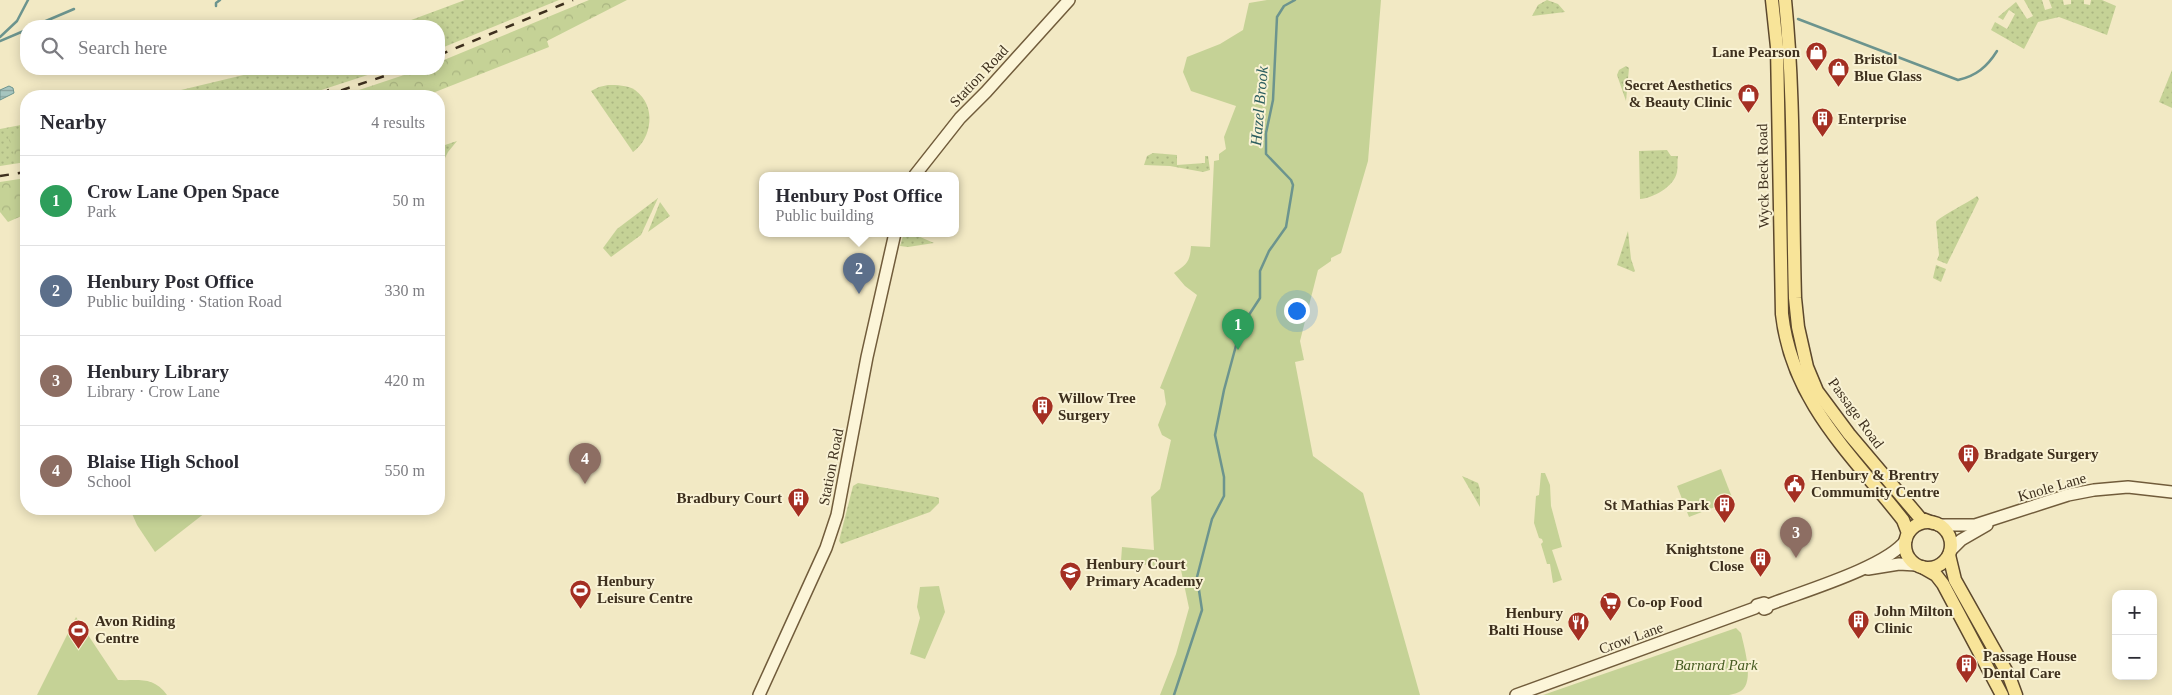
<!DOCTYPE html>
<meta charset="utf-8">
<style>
body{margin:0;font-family:"Times New Roman",serif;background:#f2f2f3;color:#2b2b33}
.controls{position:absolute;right:15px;bottom:15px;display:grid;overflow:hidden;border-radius:10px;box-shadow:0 2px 12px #0003}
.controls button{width:45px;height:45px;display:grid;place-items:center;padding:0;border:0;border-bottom:1px solid #e1e1e2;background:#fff;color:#2b2b33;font:25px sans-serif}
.you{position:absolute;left:1296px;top:310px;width:18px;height:18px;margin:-12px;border:4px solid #fff;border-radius:50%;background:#1a73e8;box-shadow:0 0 0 8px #1a73e833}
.badge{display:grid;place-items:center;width:32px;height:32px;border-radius:50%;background:#7c3aed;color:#fff;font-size:16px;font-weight:700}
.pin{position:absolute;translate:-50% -41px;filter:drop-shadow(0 1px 2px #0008)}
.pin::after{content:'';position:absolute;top:26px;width:18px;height:15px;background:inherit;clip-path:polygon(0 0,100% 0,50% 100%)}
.popup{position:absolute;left:759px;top:172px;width:200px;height:65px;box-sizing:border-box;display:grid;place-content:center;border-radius:10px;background:#fff;filter:drop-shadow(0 1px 4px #0005);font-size:16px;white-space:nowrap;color:#7c7c81}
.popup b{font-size:19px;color:#2b2b33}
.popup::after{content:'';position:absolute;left:50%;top:100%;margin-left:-10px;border:10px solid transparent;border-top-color:#fff}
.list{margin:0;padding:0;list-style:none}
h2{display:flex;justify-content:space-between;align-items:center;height:65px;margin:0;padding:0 20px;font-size:21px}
h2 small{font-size:16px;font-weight:400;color:#7c7c81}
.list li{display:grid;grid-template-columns:32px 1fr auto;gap:15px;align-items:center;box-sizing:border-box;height:90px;padding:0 20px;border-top:1px solid #e1e1e2}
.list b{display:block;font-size:19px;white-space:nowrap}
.list p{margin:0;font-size:16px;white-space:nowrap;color:#7c7c81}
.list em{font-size:16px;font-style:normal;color:#7c7c81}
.icon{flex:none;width:28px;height:28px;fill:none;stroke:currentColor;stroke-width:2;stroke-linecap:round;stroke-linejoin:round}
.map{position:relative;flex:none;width:2172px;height:695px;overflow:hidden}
.search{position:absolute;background:#fff;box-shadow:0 2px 12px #0003;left:20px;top:20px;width:425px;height:55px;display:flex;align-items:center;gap:12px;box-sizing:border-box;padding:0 18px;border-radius:20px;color:#7c7c81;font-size:19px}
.panel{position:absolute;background:#fff;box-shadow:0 2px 12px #0003;left:20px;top:90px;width:425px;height:425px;border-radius:20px}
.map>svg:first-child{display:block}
</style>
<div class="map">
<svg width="2172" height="695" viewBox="0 0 2172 695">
<defs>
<pattern id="grass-dots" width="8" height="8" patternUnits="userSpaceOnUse" patternTransform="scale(1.25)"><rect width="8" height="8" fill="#c5d296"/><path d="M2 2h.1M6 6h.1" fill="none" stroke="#aab581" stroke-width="1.8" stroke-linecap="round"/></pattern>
<pattern id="forest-crowns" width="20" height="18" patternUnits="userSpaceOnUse" patternTransform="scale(1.25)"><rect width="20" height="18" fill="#c5d296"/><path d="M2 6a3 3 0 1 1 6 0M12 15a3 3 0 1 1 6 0" fill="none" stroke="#aab581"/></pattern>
<pattern id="water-rules" width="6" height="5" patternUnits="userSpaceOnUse" patternTransform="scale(1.25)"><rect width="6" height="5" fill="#a6c5bf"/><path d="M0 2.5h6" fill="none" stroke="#89a09b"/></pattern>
</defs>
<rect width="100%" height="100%" fill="#f2e9c4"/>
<!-- grass -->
<g fill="url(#grass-dots)">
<polygon points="465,0 559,0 439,49 439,26 395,26"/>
<polygon points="1547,0 1558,4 1565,12 1532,16 1538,5"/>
<polygon points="2024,0 2042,0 2045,10 2052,8 2049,0 2063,0 2064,5 2071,4 2071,0 2084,0 2084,4 2090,5 2091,0 2102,0 2116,6 2107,35 2059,17 2038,22 2024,49 1991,30 1995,22 2007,29 2015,14 2009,10 2003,20 1998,17 2016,2 2027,19 2033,16"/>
<polygon points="1626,66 1629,68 1626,101 1617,75 1619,70"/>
<polygon points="269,69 386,69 303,96 156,96"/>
<polygon points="2172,70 2172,108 2159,102"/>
<path d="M 608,85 C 617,85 627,85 635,90 C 657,106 652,138 633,152 L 591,91 L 599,87 Z"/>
<polygon points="26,124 26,162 0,166 0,129"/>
<polygon points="457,141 448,152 439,170 439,147"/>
<path d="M 1667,150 L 1671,156 L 1678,156 C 1677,161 1678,168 1677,172 C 1674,187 1653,198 1640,199 L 1639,151 Z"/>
<polygon points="1153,153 1177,155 1177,165 1205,163 1205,156 1208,156 1210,170 1203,172 1170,166 1144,165 1147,156"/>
<path d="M 1977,196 L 1979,199 L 1947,264 L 1937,260 L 1939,255 L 1936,222 C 1939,217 1969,202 1977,196 Z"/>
<polygon points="658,198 641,235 611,257 603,248 617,229"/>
<polygon points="660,202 670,216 648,232"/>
<polygon points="1628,231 1631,259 1635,271 1634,272 1617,265"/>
<polygon points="904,233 911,233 934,243 908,247 900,246"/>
<polygon points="1936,265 1946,269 1941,282 1933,278"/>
<polygon points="1462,476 1478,483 1480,489 1480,507"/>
<polygon points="858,483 936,497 939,498 939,503 930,512 841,544 839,541 853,486"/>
</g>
<!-- forest -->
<g fill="url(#forest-crowns)">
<polygon points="589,0 627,0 547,41 549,47 425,96 341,96 422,69 439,69 439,62"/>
<polygon points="26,135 26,162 17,163 8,137"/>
<polygon points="26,178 26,214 8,222 0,212 0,182"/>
</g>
<!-- green -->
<g fill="#c5d296">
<path d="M 1267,0 L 1381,0 L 1368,161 L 1341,253 L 1331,258 L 1331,261 L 1318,270 L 1300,341 L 1304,360 L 1295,362 L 1313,456 L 1363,493 L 1420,695 L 1160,695 L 1176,654 L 1189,608 L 1181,570 L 1121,561 L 1122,547 L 1154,550 L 1151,497 L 1160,489 L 1171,440 L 1162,435 L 1158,425 L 1166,404 L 1164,390 L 1160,388 L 1197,295 L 1185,286 L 1174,273 C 1187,264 1190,262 1191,246 L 1210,247 L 1214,161 L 1219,160 L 1219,154 L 1226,149 L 1224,137 L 1236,106 L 1191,91 L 1183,72 L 1187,57 L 1220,44 L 1243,30 L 1249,3 Z"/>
<polygon points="1721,469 1733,500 1689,517 1677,486"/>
<polygon points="1541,473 1545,473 1550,485 1551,506 1562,547 1552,550 1562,580 1553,583 1550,564 1547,564 1541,544 1543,542 1542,539 1539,538 1534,523 1536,496 1539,495"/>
<polygon points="130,509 210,509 155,552 137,525"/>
<polygon points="939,586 945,612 925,659 910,654 920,618 917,607 920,587"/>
<path d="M 76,617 L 118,680 C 139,681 153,676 167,695 L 37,695 Z"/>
<path d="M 1736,628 L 1741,633 C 1744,647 1755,682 1741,691 C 1738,693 1733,694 1729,695 L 1543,695 Z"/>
</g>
<!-- water -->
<polygon fill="url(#water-rules)" stroke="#6c948e" points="9,86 13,88 14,93 0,100 0,90"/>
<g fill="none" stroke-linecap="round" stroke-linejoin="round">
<!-- stream -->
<g stroke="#6c948e" stroke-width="2.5">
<polyline points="216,6 216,3 220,0"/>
<path d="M 1798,19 L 1958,80 C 1976,76 1987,67 1997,51"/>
<polyline points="34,26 74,9"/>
<polyline points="0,37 17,21 28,0"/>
<polyline points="0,41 26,30"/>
<polyline points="1174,695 1202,610 1197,577 1212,519 1224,496 1224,477 1215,435 1224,390 1241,327 1260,298 1260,271 1269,251 1286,227 1293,185 1291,180 1266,154 1266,133 1273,100 1277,17 1284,6 1295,0"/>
</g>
<defs>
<g id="secondary">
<polyline points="915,175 960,118 986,92 1069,0"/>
<polyline points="1938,525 1975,525 2068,495 2094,490 2128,487 2172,492"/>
<polyline points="1950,551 1961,540 1987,525"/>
<polyline points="1868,569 1899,564 1916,565"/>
<path d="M 1764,609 L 1767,608 L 1768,605 C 1801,592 1887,567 1906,540"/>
<polyline points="759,695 826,548 837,515 867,357 895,233"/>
<polyline points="1516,695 1755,608 1757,605 1764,603 1768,605"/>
</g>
<g id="primary">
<path d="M 1772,0 L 1777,47 L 1782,314 C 1792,402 1852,455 1903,520 L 1908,533"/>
<path d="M 1785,0 C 1795,99 1792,198 1795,298 L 1798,327 L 1807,367 L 1817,391 L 1849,434 L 1920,518 L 1933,523"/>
<circle cx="1928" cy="545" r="23"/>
<polyline points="1949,555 1955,580 2009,676 2016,695"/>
<polyline points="1922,567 1936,575 1943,584 2002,695"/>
</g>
</defs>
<!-- secondary casing -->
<use href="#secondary" stroke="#715c3b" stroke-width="14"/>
<!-- primary casing -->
<use href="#primary" stroke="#5c482d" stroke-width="15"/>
<!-- secondary -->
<use href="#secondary" stroke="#fcf5d8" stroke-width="11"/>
<!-- primary -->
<use href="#primary" stroke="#f8e499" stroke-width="12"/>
<!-- rail -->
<g stroke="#3e301e" stroke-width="2.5" stroke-dasharray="9 9" stroke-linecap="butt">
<polyline points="439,55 573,0"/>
<polyline points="310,96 329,90"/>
<polyline points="324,96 406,69"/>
<polyline points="0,176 26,172"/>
</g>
</g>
<!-- icons -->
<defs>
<symbol id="shop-pin" viewBox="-11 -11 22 30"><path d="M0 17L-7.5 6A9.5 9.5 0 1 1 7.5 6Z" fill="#a42f22" stroke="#f9f2d4"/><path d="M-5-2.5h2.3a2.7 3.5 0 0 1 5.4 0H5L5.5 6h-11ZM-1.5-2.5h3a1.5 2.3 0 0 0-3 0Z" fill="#fff"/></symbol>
<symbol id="building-pin" viewBox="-11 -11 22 30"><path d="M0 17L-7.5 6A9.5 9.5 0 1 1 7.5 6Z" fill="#a42f22" stroke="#f9f2d4"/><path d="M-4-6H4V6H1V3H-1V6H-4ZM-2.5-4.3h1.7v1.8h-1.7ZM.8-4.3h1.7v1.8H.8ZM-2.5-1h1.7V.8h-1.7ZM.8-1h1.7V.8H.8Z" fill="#fff"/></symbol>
<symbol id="civic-pin" viewBox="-11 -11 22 30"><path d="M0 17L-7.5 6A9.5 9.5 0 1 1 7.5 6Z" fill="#a42f22" stroke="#f9f2d4"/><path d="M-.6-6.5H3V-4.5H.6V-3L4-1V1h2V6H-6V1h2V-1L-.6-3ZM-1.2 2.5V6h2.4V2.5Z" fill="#fff"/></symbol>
<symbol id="school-pin" viewBox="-11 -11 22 30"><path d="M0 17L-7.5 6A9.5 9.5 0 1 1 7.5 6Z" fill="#a42f22" stroke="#f9f2d4"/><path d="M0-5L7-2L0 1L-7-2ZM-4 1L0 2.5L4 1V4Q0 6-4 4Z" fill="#fff"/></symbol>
<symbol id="stadium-pin" viewBox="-11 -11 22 30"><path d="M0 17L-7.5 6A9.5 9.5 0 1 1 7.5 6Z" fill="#a42f22" stroke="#f9f2d4"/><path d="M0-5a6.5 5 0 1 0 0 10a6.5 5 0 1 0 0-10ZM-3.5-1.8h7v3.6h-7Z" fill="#fff"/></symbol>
<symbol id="supermarket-pin" viewBox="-11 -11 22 30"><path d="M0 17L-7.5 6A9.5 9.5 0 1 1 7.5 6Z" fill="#a42f22" stroke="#f9f2d4"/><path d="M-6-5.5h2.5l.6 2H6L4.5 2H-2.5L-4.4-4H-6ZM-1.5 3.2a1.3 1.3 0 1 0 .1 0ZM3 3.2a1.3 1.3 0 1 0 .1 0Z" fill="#fff"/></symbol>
<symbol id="restaurant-pin" viewBox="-11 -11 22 30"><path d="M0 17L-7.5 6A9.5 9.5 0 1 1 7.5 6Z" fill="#a42f22" stroke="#f9f2d4"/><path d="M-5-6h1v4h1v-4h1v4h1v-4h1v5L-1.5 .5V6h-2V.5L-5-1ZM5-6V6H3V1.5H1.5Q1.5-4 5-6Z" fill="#fff"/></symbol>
</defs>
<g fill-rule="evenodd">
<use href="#shop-pin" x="1804" y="40" width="25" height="34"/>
<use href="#shop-pin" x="1826" y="56" width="25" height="34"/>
<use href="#shop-pin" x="1736" y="82" width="25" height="34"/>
<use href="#building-pin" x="1810" y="106" width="25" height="34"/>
<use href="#building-pin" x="1030" y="394" width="25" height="34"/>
<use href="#building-pin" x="1956" y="442" width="25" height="34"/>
<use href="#civic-pin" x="1782" y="472" width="25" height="34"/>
<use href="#building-pin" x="786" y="486" width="25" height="34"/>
<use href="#building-pin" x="1712" y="492" width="25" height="34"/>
<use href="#building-pin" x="1748" y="546" width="25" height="34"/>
<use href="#school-pin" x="1058" y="560" width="25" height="34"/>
<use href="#stadium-pin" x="568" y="578" width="25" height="34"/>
<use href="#supermarket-pin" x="1598" y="590" width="25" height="34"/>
<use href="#building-pin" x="1846" y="608" width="25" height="34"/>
<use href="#restaurant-pin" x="1566" y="610" width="25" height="34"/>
<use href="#stadium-pin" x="66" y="618" width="25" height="34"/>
<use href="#building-pin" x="1954" y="652" width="25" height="34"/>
</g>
<g text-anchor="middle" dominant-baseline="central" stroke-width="4" stroke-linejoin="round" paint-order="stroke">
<!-- poi labels -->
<g font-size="15" font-weight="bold" fill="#3e301e" stroke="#f9f2d4" text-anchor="start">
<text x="1800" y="52" text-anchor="end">Lane Pearson</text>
<text x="1854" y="59">Bristol<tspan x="1854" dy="17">Blue Glass</tspan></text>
<text x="1732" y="85" text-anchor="end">Secret Aesthetics<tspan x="1732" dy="17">&amp; Beauty Clinic</tspan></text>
<text x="1838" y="119">Enterprise</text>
<text x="1058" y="398">Willow Tree<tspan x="1058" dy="17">Surgery</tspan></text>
<text x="1984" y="454">Bradgate Surgery</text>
<text x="1811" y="475">Henbury &amp; Brentry<tspan x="1811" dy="17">Commumity Centre</tspan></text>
<text x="782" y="498" text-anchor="end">Bradbury Court</text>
<text x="1709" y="505" text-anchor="end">St Mathias Park</text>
<text x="1744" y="549" text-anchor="end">Knightstone<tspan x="1744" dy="17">Close</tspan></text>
<text x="1086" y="564">Henbury Court<tspan x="1086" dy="17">Primary Academy</tspan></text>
<text x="597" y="581">Henbury<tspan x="597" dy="17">Leisure Centre</tspan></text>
<text x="1627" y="602">Co-op Food</text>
<text x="1874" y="611">John Milton<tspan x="1874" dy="17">Clinic</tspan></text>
<text x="1563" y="613" text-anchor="end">Henbury<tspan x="1563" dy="17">Balti House</tspan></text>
<text x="95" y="621">Avon Riding<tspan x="95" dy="17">Centre</tspan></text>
<text x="1983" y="656">Passage House<tspan x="1983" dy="17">Dental Care</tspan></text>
</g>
<!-- street labels -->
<g font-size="15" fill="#3e301e" stroke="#f9f2d4">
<text transform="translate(979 76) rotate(-47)">Station Road</text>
<text transform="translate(1763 176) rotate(-91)">Wyck Beck Road</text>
<text transform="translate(1856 413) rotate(54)">Passage Road</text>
<text transform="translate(831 467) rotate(-79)">Station Road</text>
<text transform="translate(2052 487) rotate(-16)">Knole Lane</text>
<text transform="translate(1631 638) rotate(-20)">Crow Lane</text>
</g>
<!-- park labels -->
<g font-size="15" font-style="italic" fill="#475c22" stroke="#f9f2d4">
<text x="1716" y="665">Barnard Park</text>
</g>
<!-- water labels -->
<g font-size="16" font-style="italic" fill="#2b5d5f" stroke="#f9f2d4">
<text transform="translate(1259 106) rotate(-85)">Hazel Brook</text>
</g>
</g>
</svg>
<div class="controls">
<button>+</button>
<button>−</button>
</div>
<div class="you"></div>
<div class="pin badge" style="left:1238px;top:350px;background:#2e9e5b">1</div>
<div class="pin badge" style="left:859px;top:294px;background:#5c6f8a">2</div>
<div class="popup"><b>Henbury Post Office</b>Public building</div>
<div class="pin badge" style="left:1796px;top:558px;background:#8d6e63">3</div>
<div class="pin badge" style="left:585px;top:484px;background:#8d6e63">4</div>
<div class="search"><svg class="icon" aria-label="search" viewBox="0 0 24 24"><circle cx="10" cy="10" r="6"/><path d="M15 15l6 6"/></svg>Search here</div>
<section class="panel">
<h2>Nearby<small>4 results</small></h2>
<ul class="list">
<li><span class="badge" style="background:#2e9e5b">1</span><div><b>Crow Lane Open Space</b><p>Park</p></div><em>50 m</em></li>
<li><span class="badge" style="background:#5c6f8a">2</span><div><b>Henbury Post Office</b><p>Public building · Station Road</p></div><em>330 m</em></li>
<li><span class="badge" style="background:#8d6e63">3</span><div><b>Henbury Library</b><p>Library · Crow Lane</p></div><em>420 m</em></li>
<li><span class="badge" style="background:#8d6e63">4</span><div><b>Blaise High School</b><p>School</p></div><em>550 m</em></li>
</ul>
</section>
</div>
